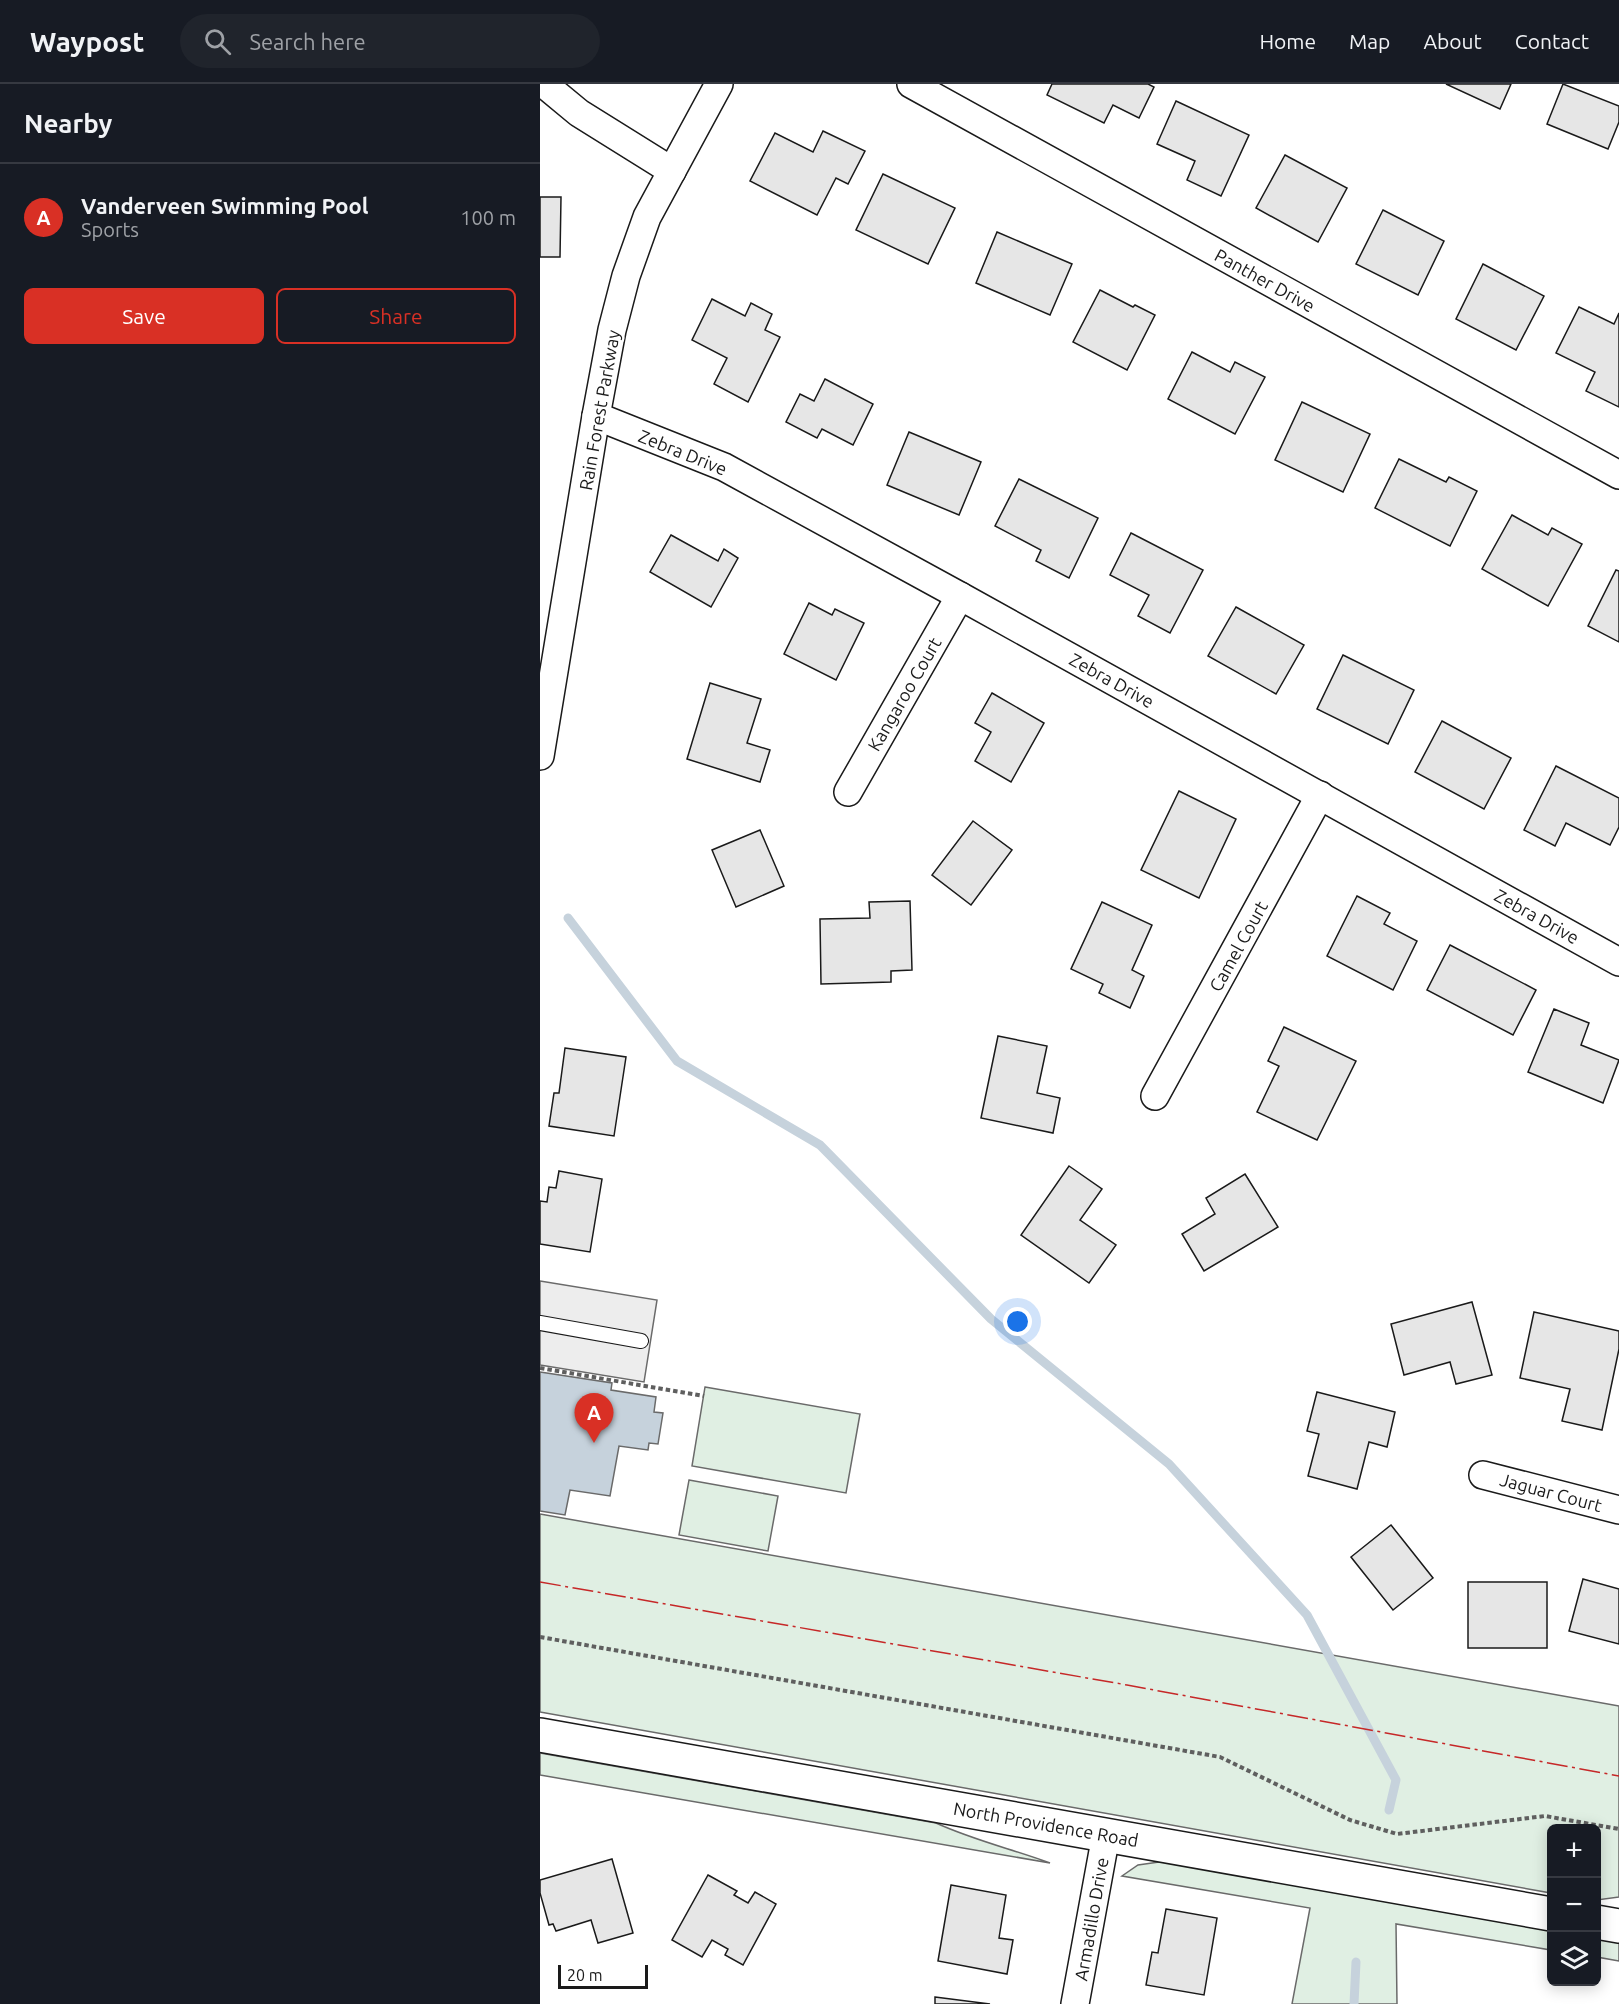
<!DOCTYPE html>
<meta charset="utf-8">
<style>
body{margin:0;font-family:Ubuntu,sans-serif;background:#20242c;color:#f1f3f6}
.controls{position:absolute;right:18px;bottom:18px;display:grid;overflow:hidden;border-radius:9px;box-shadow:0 3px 15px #0003}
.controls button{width:54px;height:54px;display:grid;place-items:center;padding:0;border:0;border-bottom:2px solid #363941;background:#171b24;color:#f1f3f6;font:30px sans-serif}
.scale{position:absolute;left:18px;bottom:15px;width:90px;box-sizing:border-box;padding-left:6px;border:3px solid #1a1a1a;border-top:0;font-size:16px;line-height:21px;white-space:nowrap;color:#1a1a1a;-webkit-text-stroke:4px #fff;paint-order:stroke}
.you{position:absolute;left:478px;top:1238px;width:21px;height:21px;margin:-15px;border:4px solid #fff;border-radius:50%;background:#1a73e8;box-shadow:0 0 0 9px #1a73e833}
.badge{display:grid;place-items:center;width:39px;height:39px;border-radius:50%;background:#d93025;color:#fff;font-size:20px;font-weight:700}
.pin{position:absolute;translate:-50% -50px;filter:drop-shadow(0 2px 3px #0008)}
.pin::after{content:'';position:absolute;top:32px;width:21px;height:18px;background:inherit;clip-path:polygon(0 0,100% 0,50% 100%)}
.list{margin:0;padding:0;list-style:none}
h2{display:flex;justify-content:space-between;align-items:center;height:78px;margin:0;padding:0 24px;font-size:26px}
h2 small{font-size:20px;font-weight:400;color:#9ea1a6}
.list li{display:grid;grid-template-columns:39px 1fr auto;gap:18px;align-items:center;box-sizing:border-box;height:108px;padding:0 24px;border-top:2px solid #363941}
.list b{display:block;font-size:22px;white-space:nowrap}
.list p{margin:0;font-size:20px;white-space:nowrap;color:#9ea1a6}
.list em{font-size:20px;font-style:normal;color:#9ea1a6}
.actions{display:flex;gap:12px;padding:18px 24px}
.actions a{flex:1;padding:14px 0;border:2px solid #d93025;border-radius:9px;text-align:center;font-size:21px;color:#d93025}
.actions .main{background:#d93025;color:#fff}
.icon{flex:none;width:33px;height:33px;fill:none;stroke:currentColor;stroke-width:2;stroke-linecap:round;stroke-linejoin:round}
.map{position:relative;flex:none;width:1079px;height:1920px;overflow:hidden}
header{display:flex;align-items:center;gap:36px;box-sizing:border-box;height:84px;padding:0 30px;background:#171b24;border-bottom:2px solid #363941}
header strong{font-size:28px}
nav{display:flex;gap:33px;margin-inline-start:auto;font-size:21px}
.search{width:420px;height:54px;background:#20242c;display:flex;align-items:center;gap:15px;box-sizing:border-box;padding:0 21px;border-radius:33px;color:#9ea1a6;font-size:22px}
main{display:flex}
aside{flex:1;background:#171b24}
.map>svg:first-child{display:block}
</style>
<header>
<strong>Waypost</strong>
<div class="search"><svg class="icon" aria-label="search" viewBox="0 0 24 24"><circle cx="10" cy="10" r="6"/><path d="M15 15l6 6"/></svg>Search here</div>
<nav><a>Home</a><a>Map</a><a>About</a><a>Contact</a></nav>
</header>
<main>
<aside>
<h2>Nearby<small></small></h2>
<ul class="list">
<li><span class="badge">A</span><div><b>Vanderveen Swimming Pool</b><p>Sports</p></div><em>100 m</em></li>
</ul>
<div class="actions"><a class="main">Save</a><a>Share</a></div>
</aside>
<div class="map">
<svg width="1079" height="1920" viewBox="0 0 1079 1920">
<rect width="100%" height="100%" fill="#fff"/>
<!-- green -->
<g fill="#e0efe3" stroke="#6a6a6a" stroke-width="1.5">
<polygon points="165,1303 320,1330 306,1409 152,1382"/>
<polygon points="149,1396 238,1412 228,1467 139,1451"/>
<polygon points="0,1430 1079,1622 1079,1813 1057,1816 1056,1744 1011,1744 1011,1809 0,1628"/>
<path d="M 0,1669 L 396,1739 C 433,1756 472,1765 510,1779 L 0,1691 Z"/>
<polygon points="626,1777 1011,1846 1011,1866 856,1840 857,1920 752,1920 770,1824 582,1792 598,1781"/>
<polygon points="1056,1854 1079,1858 1079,1877 1057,1873"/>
</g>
<!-- parking -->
<polygon fill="#ededed" stroke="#6a6a6a" stroke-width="1.5" points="0,1197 117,1216 104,1298 0,1281"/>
<!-- water -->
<polygon fill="#c6d2dc" stroke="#6a6a6a" stroke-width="1.5" points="0,1288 72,1299 71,1306 116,1313 114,1328 123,1329 118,1360 109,1359 108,1366 79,1362 70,1412 30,1406 25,1431 0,1427"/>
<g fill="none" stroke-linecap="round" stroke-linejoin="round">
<!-- stream -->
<g stroke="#c6d2dc" stroke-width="9">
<polyline points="28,834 137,977 280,1061 451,1235 629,1380 767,1531 856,1696 849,1726"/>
<polyline points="814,1920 816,1878"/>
</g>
</g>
<!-- building -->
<g fill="#e6e6e6" stroke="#1a1a1a" stroke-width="1.5">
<polygon points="512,0 608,0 614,3 599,34 573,21 564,39 507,11"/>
<polygon points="906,0 971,0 960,25"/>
<polygon points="1023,0 1079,22 1079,38 1068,65 1007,40"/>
<polygon points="636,17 709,51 681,112 647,96 655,77 617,60"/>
<polygon points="283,47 325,67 308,100 296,94 277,131 210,97 235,49 273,68"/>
<polygon points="745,71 807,104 778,158 716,124"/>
<polygon points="343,90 415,124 388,180 316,146"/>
<polygon points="0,113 21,113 20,173 0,173"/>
<polygon points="843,126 904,157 878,211 816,180"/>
<polygon points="457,148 532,180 510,231 436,199"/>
<polygon points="943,180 1004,212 976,266 916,235"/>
<polygon points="560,206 593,223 595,221 615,231 587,286 533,258"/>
<polygon points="172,215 205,232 211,219 232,230 225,246 240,253 208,318 174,300 187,274 152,256"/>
<polygon points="1039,223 1074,240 1079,229 1079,323 1046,307 1055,288 1016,269"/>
<polygon points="652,268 690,288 695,278 725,293 695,350 628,315"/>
<polygon points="285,295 333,320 313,361 282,345 277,354 246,338 260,310 274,317"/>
<polygon points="762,318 830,350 803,408 735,376"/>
<polygon points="369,348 441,378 419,431 347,401"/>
<polygon points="859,375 906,398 909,393 937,407 910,462 835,424"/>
<polygon points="479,395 558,434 529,494 496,477 501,466 455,442"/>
<polygon points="972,431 1008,451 1012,444 1042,460 1008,522 942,485"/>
<polygon points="591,449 663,486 630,549 598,532 609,511 570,491"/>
<polygon points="131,451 178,477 184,465 198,474 171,523 110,488"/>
<polygon points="1076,486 1079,487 1079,558 1048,542"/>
<polygon points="269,519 292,531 295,525 324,539 296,596 244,570"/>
<polygon points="696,523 764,561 736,610 668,572"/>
<polygon points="803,571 874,606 848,660 777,625"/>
<polygon points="170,599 221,615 207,659 230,666 220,698 147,675"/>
<polygon points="452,609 504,639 471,698 435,677 451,648 435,639"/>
<polygon points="902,637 971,674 944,725 875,688"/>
<polygon points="1016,682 1079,714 1079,743 1070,761 1026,739 1015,762 984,746"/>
<polygon points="639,707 696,735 659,814 601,786"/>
<polygon points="433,737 472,766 431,821 392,791"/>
<polygon points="220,746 244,802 196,823 172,766"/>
<polygon points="817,812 850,829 844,840 877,857 853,906 787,872"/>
<polygon points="370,817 372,886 351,887 351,898 281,900 280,835 330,834 329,818"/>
<polygon points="562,818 612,841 592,886 604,892 590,924 559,909 563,900 531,885"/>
<polygon points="910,861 996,906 973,951 887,906"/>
<polygon points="1014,925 1049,939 1041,961 1079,976 1063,1019 988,988"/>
<polygon points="744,943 816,977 777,1056 717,1028 739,982 728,977"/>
<polygon points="458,952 507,962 497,1009 520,1014 513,1049 441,1034"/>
<polygon points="25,964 86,973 74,1052 9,1042 14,1009 19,1009"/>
<polygon points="529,1082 562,1105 540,1136 576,1161 549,1199 481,1151"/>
<polygon points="19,1087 62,1095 50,1168 0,1160 0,1117 7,1118 9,1103 16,1104"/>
<polygon points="705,1090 738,1143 664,1187 642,1150 675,1130 666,1114"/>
<polygon points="932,1218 952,1291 916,1300 910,1278 864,1291 851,1240"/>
<polygon points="994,1228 1079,1247 1079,1265 1062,1346 1022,1337 1030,1305 980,1294"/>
<polygon points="777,1308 855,1328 847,1363 829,1358 817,1405 768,1392 779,1350 767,1347"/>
<polygon points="851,1441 893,1494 853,1526 811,1473"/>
<polygon points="1043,1495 1079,1505 1079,1560 1029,1547"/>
<rect x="928" y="1498" width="79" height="66"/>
<polygon points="72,1775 93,1849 58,1859 51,1836 16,1847 13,1840 9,1841 0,1809 0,1796"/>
<polygon points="168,1791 197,1807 194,1811 208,1819 215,1808 236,1820 203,1881 185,1871 188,1865 172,1856 162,1873 132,1856"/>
<polygon points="411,1801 466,1811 459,1854 473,1856 467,1890 398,1877"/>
<polygon points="626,1825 677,1834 664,1911 606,1901 612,1868 618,1869"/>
<polygon points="395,1913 450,1920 395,1920"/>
</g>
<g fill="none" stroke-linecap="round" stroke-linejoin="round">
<defs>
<polyline id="service" points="0,1239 101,1257"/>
<g id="minor">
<polyline points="4,0 39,29 132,87"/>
<polyline points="371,0 1079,391"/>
<polyline points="56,332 184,383 420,512 1079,878"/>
<polyline points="0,672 56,332 72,246 86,192 107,133 179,0"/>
<polyline points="308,708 420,512"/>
<polyline points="615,1012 780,711"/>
<polyline points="943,1391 1079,1426"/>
<polyline points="535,1920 566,1751"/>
</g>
<g id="tertiary">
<polyline points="0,1651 1011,1830"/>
<polyline points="1056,1838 1079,1842"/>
</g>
</defs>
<!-- service casing -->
<use href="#service" stroke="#1a1a1a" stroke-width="16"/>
<!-- minor casing -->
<use href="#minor" stroke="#1a1a1a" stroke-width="30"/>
<!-- tertiary casing -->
<use href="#tertiary" stroke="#1a1a1a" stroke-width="36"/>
<!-- path -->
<g stroke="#5f5f5f" stroke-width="4" stroke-dasharray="4.5 3" stroke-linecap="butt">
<polyline points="0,1284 164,1312"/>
<polyline points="0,1553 680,1673 810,1736 857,1750 1005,1732 1079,1745"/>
</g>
<!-- service -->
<use href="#service" stroke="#fff" stroke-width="14"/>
<!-- minor -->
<use href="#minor" stroke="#fff" stroke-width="27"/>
<!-- tertiary -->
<use href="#tertiary" stroke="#fff" stroke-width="33"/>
<!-- power -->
<polyline stroke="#c62828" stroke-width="1.5" stroke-dasharray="21 4.5 3 4.5" stroke-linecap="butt" points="0,1498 587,1601 1079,1692"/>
</g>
<g text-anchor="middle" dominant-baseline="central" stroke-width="4.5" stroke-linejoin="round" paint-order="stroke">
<!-- street labels -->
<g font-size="18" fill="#1a1a1a" stroke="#fff">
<text transform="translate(725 196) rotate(29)">Panther Drive</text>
<text transform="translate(59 326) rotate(-80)">Rain Forest Parkway</text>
<text transform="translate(143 368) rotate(22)">Zebra Drive</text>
<text transform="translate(572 596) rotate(29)">Zebra Drive</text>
<text transform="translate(364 610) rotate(-60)">Kangaroo Court</text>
<text transform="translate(997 832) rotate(29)">Zebra Drive</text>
<text transform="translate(698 862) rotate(-61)">Camel Court</text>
<text transform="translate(1011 1408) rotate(15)">Jaguar Court</text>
<text transform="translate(506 1740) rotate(10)">North Providence Road</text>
<text transform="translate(551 1835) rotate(-80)">Armadillo Drive</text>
</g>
</g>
</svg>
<div class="controls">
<button>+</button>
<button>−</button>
<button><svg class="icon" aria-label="layers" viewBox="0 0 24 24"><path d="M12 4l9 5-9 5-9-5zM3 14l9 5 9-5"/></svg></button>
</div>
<div class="scale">20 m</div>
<div class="you"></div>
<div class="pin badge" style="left:54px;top:1359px">A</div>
</div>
</main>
